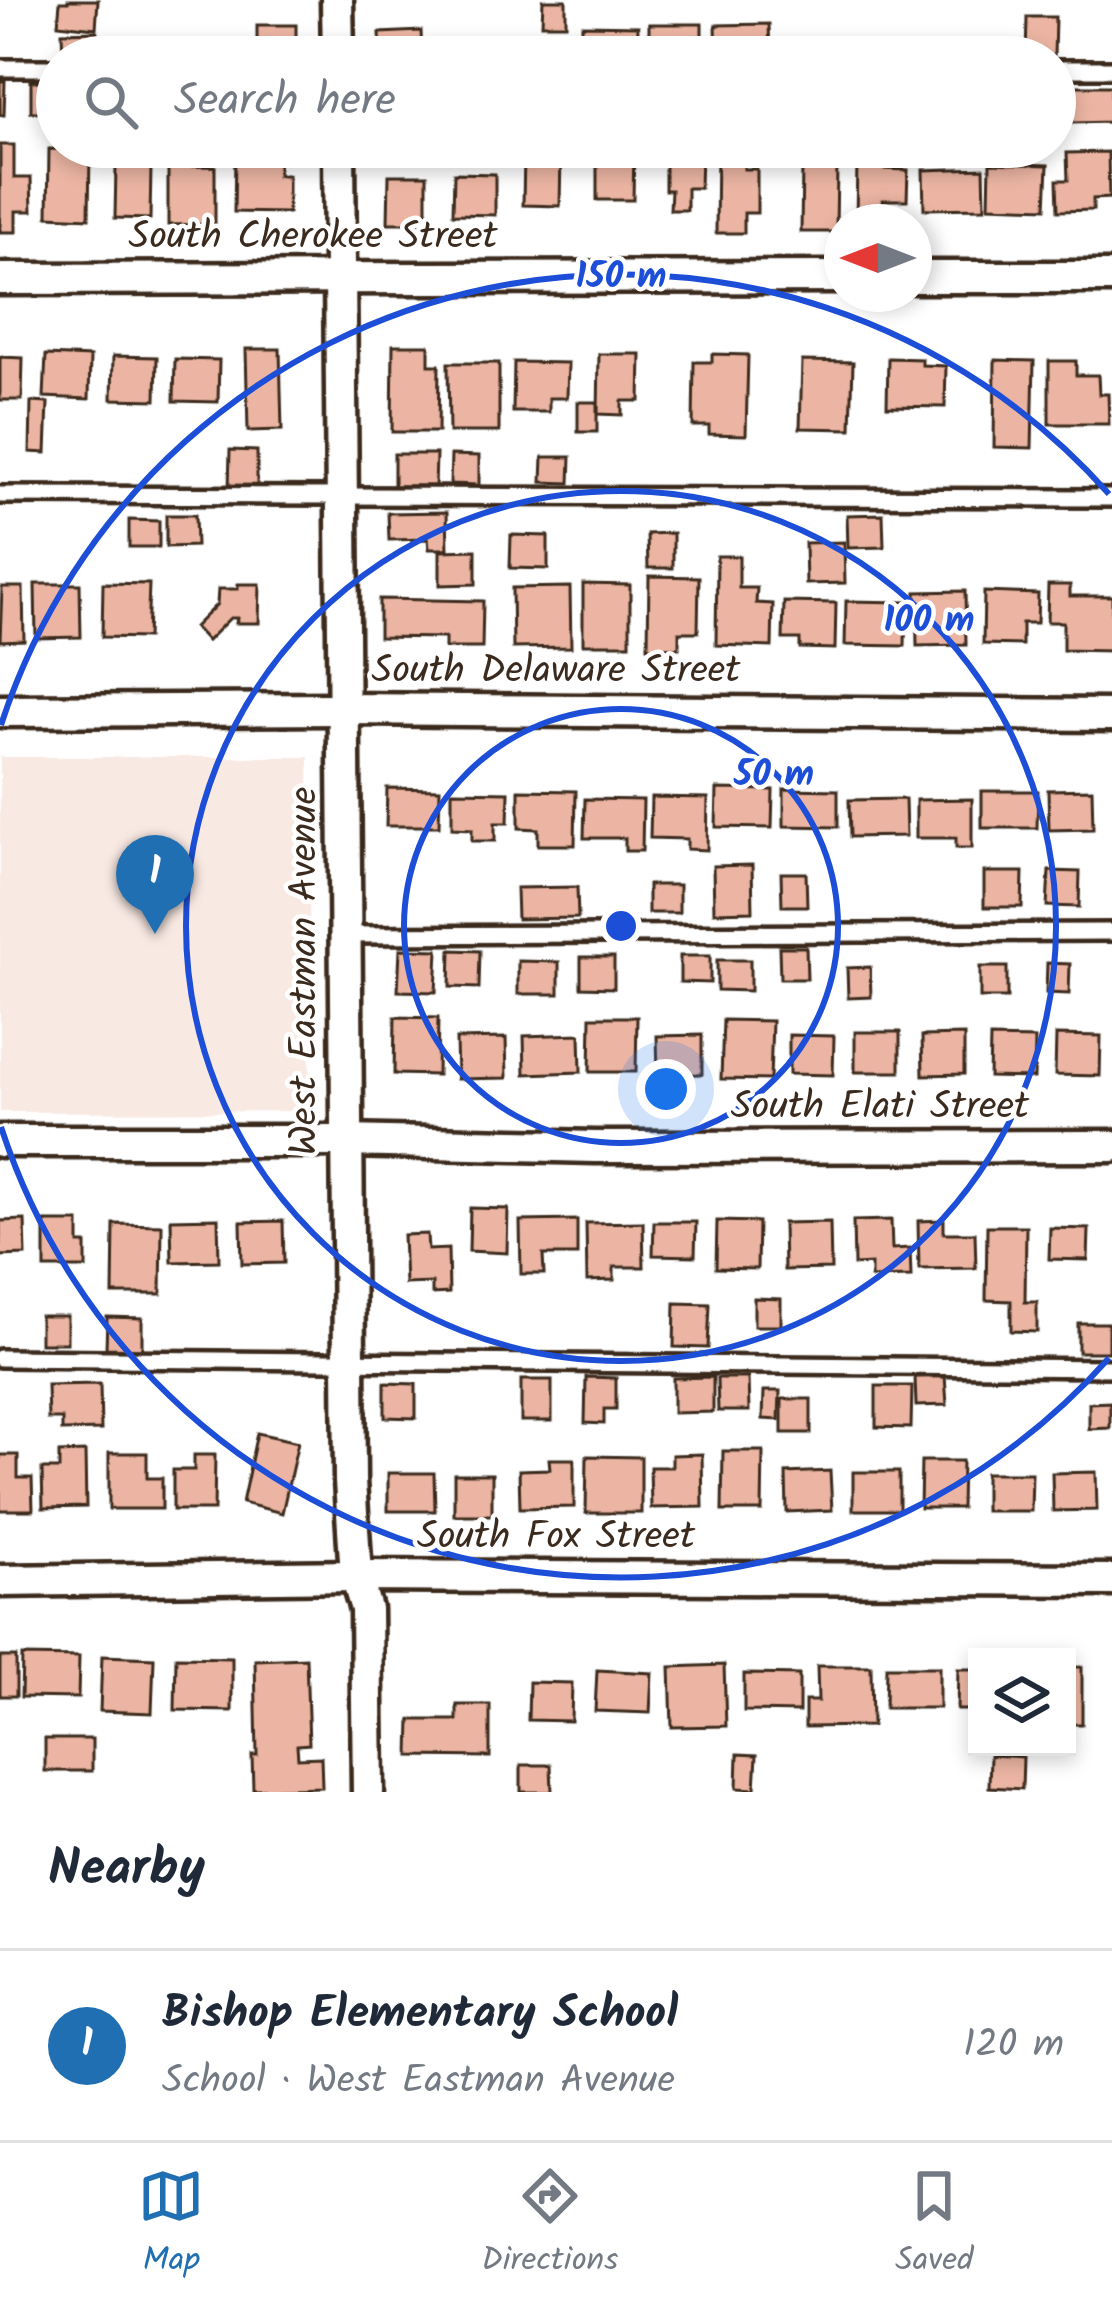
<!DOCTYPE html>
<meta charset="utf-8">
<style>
body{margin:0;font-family:Kalam,sans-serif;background:#f6f6f7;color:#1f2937}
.controls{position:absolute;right:36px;bottom:36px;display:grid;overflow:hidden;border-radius:0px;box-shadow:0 6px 18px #0003}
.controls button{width:108px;height:108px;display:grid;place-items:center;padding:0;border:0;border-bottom:3px solid #e0e1e3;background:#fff;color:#1f2937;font:60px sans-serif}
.compass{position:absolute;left:824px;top:204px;width:108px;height:108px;border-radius:50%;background:#fff;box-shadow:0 6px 18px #0003;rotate:270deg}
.you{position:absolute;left:666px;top:1089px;width:42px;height:42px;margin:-30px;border:9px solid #fff;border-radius:50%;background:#1a73e8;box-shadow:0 0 0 18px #1a73e833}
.badge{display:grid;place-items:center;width:78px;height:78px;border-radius:50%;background:#1f6fb2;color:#fff;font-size:39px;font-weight:700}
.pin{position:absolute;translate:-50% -99px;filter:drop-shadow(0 3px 6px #0008)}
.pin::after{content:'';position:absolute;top:63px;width:42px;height:36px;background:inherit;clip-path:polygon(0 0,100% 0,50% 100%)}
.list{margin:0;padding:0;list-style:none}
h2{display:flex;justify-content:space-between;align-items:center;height:156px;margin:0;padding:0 48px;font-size:51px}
h2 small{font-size:39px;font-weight:400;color:#747a83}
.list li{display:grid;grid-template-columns:78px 1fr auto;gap:36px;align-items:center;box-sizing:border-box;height:192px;padding:0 48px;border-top:3px solid #e0e1e3}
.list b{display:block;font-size:45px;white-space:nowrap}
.list p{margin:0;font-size:39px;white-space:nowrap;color:#747a83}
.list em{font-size:39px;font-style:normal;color:#747a83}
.icon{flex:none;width:66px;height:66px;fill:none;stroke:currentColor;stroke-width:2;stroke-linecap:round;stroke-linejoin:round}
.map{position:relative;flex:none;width:1112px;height:1792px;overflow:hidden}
.search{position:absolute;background:#fff;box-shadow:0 6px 18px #0003;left:36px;right:36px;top:36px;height:132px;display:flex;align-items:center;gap:30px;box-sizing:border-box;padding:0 42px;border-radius:66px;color:#747a83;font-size:45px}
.sheet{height:348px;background:#fff}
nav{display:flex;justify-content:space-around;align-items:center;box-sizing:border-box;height:168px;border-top:3px solid #e0e1e3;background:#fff;font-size:33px;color:#747a83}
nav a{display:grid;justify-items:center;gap:6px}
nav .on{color:#1f6fb2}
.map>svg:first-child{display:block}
</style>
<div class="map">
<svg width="1112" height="1792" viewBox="0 0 1112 1792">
<rect width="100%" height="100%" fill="#fff"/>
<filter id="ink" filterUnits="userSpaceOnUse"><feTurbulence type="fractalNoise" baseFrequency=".00833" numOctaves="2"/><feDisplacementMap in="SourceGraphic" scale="24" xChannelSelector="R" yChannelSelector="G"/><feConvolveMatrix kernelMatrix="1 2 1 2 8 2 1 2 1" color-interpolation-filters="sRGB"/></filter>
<g filter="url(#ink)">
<!-- built -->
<polygon fill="#f9e9e3" points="0,757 309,757 310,1111 0,1112"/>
<!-- building -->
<g fill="#ecb5a3" stroke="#3b2a1e" stroke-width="3">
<polygon points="68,0 98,0 96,28 58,24 60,2 68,2"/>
<polygon points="543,0 566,0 566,24 542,24"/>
<polygon points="1027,17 1055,17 1054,57 1026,57"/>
<rect x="649" y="24" width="53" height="29"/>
<polygon points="769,24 770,54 717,55 716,25"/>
<rect x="257" y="25" width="39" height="32"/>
<polygon points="582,25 638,26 637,55 581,53"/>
<polygon points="97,31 98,57 63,57 62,32"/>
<polygon points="421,31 422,57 381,57 380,33"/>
<polygon points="0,81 5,81 4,115 0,115"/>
<rect x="31" y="81" width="26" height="31"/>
<polygon points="1072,86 1111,86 1111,122 1072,123"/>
<polygon points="0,145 14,145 14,178 31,178 32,211 16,211 16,232 0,232"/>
<rect x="103" y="147" width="18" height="12"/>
<polygon points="597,147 634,147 633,200 597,200"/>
<polygon points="717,147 744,147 744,169 757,169 757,213 744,213 744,233 716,233"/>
<polygon points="49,149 90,150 89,218 48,216"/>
<polygon points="665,152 701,153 700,188 687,188 687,210 670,210 671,190 665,190"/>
<polygon points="1108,152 1109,198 1093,199 1093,210 1058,211 1057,180 1068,180 1067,153"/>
<polygon points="524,154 561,155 560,206 523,205"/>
<polygon points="235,155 279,156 278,175 288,175 288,213 234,212"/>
<polygon points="857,160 884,161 884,169 908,170 907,200 883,200 882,222 856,222"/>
<polygon points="990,163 1048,165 1046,208 989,206"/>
<polygon points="802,165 837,165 836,232 801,232"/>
<polygon points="116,166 151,167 150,219 115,218"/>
<polygon points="215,166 215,224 168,225 168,167"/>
<polygon points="984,168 985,208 924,209 923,170"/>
<polygon points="454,173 495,174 495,215 453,214"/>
<polygon points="389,175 427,175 427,223 388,223"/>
<polygon points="393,345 429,345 429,365 439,365 438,432 392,432"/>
<polygon points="246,349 280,349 282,430 248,431"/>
<polygon points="599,354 641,354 640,401 622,401 622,415 598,414"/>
<polygon points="712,354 748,355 746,435 709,434 709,426 693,426 694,362 712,362"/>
<polygon points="46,355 90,357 89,399 44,397"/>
<polygon points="113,356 157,357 156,400 112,399"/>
<polygon points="0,357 23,358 22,400 0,400"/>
<polygon points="888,358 922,359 922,365 946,366 945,407 887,406"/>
<polygon points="175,359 219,360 218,402 174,401"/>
<polygon points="995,360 1034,361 1032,448 994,447"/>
<polygon points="802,361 853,362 851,429 800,428"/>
<polygon points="1049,361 1076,361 1076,375 1098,375 1099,394 1108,394 1109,424 1049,424"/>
<polygon points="514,362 568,363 567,398 549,398 549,412 513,412"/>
<polygon points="448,363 499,363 499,432 449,432"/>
<polygon points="31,402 48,403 46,453 30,452"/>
<rect x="578" y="402" width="19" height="30"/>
<polygon points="230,450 257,451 257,490 229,490"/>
<polygon points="394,454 436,454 435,489 394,488"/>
<polygon points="451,455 479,456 479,485 450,484"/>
<polygon points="543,457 571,457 570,483 542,482"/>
<polygon points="447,512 448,549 429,549 428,539 389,540 388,513"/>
<polygon points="883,514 884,547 848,548 847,515"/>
<polygon points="166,515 195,515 196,546 166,547"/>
<polygon points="129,520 159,521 159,547 129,547"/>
<polygon points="673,533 673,568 648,568 647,534"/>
<polygon points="511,535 548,536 548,569 510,568"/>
<polygon points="844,542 845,583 806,584 805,543"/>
<polygon points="476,550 476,584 440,585 440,551"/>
<polygon points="717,556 739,556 739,588 757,588 756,603 773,604 772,647 716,645"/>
<polygon points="649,576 699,577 698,632 679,632 679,648 648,647"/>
<polygon points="103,583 149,584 147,638 102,637"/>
<polygon points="35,584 80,584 81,637 36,638"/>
<polygon points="238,584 260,584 259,623 236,623 237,618 230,618 207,641 194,627 217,604 218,589 238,589"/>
<polygon points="583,584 630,585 630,644 583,644"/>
<polygon points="1048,585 1070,585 1070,596 1112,596 1112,651 1063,650 1063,622 1047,622"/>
<polygon points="2,587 23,587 24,640 0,641"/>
<polygon points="570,587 571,647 513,648 512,588"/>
<polygon points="965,591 966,645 917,646 916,592"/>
<polygon points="984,592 1038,594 1037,623 1022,623 1022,645 983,644"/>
<polygon points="379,599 483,601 482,648 445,648 445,638 379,637"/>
<polygon points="846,601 906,602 905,646 845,645"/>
<polygon points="784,602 836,603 835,649 800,648 800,639 783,639"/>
<polygon points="387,788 440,789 439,826 386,826"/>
<polygon points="717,789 773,790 772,828 716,827"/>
<polygon points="784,789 838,790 838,827 784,826"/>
<polygon points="1092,789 1093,829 1049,830 1048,790"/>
<polygon points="519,790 576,791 575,845 538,845 538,829 519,828"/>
<polygon points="452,791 509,792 508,823 495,823 495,841 472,841 472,829 452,828"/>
<polygon points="982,791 1038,791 1037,828 982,828"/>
<polygon points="651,797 708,798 707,850 687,849 687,839 650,838"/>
<polygon points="585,799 643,800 642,851 625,851 625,838 584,838"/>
<polygon points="905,799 906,836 850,837 849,800"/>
<polygon points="972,799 972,848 956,848 956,838 916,838 916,800"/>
<polygon points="752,865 753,911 714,912 713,866"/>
<polygon points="1049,871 1080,872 1079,907 1047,906"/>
<polygon points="984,872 1023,872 1022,907 984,907"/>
<polygon points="781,873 806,873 807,906 782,906"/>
<rect x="648" y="885" width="31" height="28"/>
<polygon points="577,887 578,918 517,919 516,888"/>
<polygon points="779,947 806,947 807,979 780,979"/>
<polygon points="400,949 438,950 436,992 398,991"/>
<polygon points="451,950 480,951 479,988 450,987"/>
<polygon points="680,956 710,956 710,983 680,982"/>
<polygon points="581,957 614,957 614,988 581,987"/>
<polygon points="717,960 750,960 750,991 717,990"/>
<polygon points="518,961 559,962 559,994 518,994"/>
<polygon points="1047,963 1070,964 1069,994 1046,993"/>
<polygon points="870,967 871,997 848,998 847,968"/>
<rect x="980" y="967" width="27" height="31"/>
<polygon points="395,1017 438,1018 437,1075 394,1074"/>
<polygon points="591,1017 637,1017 636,1072 590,1072"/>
<polygon points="723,1020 772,1021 770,1080 721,1079"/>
<rect x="855" y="1032" width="45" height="40"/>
<polygon points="580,1034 581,1072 525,1074 524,1036"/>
<polygon points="702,1035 702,1074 658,1075 657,1036"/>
<polygon points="789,1035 834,1036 833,1075 789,1074"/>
<polygon points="964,1035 964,1074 923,1075 922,1036"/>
<polygon points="1056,1035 1101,1036 1100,1076 1055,1075"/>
<polygon points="506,1038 507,1078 457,1079 456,1039"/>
<polygon points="990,1038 1035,1039 1034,1078 989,1077"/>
<polygon points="470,1208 508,1209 507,1253 469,1251"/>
<polygon points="218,1218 219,1261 172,1262 171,1219"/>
<polygon points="25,1220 26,1255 0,1256 0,1221"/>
<polygon points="577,1220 577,1255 543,1255 544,1274 521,1274 520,1221"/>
<polygon points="891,1220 892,1249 910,1248 911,1277 871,1278 871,1264 854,1265 853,1221"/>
<polygon points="944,1220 944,1233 975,1233 976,1268 919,1269 918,1221"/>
<polygon points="283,1221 284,1263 242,1264 241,1222"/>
<polygon points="717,1221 758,1222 757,1269 716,1268"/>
<polygon points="45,1222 79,1222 79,1244 86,1244 86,1268 45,1268"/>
<polygon points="643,1222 644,1267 614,1267 614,1280 587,1281 586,1223"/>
<polygon points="654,1222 696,1222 695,1256 653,1255"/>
<polygon points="830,1222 831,1269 784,1270 783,1223"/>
<polygon points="114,1224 162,1225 161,1294 113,1294"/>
<polygon points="987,1226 1026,1226 1025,1302 1037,1302 1037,1332 1011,1331 1011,1301 986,1300"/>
<polygon points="1050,1228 1089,1229 1088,1260 1049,1259"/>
<polygon points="427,1234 428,1250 448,1249 449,1293 432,1294 432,1283 405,1284 403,1235"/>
<polygon points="754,1298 781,1299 781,1326 754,1326"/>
<polygon points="675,1303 710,1304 708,1348 674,1347"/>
<rect x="40" y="1316" width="27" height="27"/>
<polygon points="107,1317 142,1318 142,1349 106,1348"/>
<rect x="1078" y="1323" width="30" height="29"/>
<polygon points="945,1376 947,1405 916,1406 915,1377"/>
<polygon points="586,1377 616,1378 616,1409 604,1409 604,1424 585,1423"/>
<polygon points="713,1377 713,1412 673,1413 673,1378"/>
<polygon points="717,1378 748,1378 749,1411 718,1411"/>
<rect x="521" y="1380" width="31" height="41"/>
<polygon points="385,1383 416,1384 416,1418 385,1417"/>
<polygon points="100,1384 101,1430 62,1431 62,1419 48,1419 47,1385"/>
<polygon points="876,1386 912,1386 911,1428 876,1427"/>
<polygon points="764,1391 780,1391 779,1420 763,1419"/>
<rect x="782" y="1399" width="29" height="34"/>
<polygon points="1110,1402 1110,1428 1089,1429 1089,1403"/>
<polygon points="257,1433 298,1442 282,1513 242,1503"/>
<polygon points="723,1451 763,1451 762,1511 722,1511"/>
<polygon points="85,1452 86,1507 43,1508 42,1469 59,1469 59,1453"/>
<polygon points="109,1453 147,1453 147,1478 162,1478 162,1509 109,1509"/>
<polygon points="702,1454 703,1507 651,1508 650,1467 672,1467 672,1455"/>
<polygon points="0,1455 18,1455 18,1478 32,1478 33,1510 0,1510"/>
<polygon points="194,1455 215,1455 214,1510 173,1510 173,1470 194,1470"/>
<polygon points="587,1456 641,1457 641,1513 586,1513"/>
<polygon points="549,1459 574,1459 574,1507 520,1508 519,1470 550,1469"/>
<polygon points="921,1461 962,1461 961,1508 920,1508"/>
<polygon points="830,1471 832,1510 787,1512 786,1473"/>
<rect x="853" y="1472" width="46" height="38"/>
<polygon points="1096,1472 1097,1510 1053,1511 1052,1473"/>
<polygon points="388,1473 434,1473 435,1511 388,1511"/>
<polygon points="985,1473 1032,1473 1031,1511 985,1511"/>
<rect x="454" y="1474" width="38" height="41"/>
<polygon points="22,1656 79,1657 78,1698 21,1697"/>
<polygon points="102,1656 154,1658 152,1713 100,1711"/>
<rect x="0" y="1657" width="16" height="39"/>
<polygon points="176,1657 232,1658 232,1711 175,1710"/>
<polygon points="306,1658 309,1744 297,1745 298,1758 321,1757 322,1787 253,1789 252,1755 257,1755 255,1660"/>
<polygon points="724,1665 726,1726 672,1727 670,1667"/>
<polygon points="817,1666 871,1666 872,1726 805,1727 805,1701 818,1701"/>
<polygon points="886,1667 939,1667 939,1708 885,1708"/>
<rect x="1067" y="1667" width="15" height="57"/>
<polygon points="958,1669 977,1669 977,1710 957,1710"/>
<polygon points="597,1670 652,1673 650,1713 595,1711"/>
<polygon points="744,1674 799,1675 799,1712 744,1711"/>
<polygon points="529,1682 572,1683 571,1721 528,1720"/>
<polygon points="457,1705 490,1705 490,1757 410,1756 411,1720 457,1720"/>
<rect x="45" y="1739" width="47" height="32"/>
<polygon points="738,1754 757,1755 755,1789 737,1788"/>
<polygon points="990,1755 1023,1757 1022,1789 989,1787"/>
<polygon points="521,1765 551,1765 552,1792 521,1792"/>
</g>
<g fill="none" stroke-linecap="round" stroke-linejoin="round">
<defs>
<g id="lane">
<polyline points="0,68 57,68"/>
<polyline points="1055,69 1112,69"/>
<polyline points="0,495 1112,498"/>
<polyline points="345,935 1112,932"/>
<polyline points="0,1358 1112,1368"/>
</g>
<g id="street">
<polyline points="337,0 338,57"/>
<polyline points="339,147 350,1481 356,1576 366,1609 368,1792"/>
<polyline points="914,277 1112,277"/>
<polyline points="0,279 842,277"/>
<polyline points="0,711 343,709 1112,715"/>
<polyline points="0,1141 346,1141 595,1147 1112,1146"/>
<polyline points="0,1581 356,1576 1112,1580"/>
</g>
</defs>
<!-- lane casing -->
<use href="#lane" stroke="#3b2a1e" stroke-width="24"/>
<!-- street casing -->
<use href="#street" stroke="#3b2a1e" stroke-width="39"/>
<!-- lane -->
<use href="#lane" stroke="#fff" stroke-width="15"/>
<!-- street -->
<use href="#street" stroke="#fff" stroke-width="30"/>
</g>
</g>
<!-- distance rings -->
<g fill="none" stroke="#1d4ed8" stroke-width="6">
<circle cx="621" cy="926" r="217"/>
<circle cx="621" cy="926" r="435"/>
<path d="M1109 1358A652 652 0 0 1 1 1127M1 725A652 652 0 0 1 1109 494"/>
</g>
<g text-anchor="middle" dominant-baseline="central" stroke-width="9" stroke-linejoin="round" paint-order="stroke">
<!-- street labels -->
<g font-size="39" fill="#3b2a1e" stroke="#fff">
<text x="313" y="238">South Cherokee Street</text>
<text x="556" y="672">South Delaware Street</text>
<text transform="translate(306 971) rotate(-90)">West Eastman Avenue</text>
<text x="880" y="1108">South Elati Street</text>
<text x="556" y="1538">South Fox Street</text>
</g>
</g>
<circle cx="621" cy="926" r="18" fill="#1d4ed8" stroke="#fff" stroke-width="6"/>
<g font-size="36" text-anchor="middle" font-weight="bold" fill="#1d4ed8" stroke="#fff" stroke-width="9" stroke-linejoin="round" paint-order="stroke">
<text x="621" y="287">150 m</text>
<text x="929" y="631">100 m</text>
<text x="774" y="785">50 m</text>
</g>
</svg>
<div class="controls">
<button><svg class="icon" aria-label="layers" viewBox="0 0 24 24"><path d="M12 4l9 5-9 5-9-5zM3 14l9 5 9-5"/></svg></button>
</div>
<svg class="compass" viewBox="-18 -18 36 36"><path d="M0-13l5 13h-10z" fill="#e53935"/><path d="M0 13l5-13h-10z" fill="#747a83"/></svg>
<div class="you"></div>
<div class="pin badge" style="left:155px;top:934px">1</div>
<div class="search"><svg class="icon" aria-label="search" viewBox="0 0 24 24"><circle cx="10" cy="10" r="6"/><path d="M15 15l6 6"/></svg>Search here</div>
</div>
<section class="sheet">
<h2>Nearby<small></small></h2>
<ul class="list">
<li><span class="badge">1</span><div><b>Bishop Elementary School</b><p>School · West Eastman Avenue</p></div><em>120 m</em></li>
</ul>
</section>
<nav>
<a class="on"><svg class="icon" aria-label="map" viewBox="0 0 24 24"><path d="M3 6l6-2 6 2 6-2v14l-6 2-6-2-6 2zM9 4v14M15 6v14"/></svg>Map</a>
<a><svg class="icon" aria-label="directions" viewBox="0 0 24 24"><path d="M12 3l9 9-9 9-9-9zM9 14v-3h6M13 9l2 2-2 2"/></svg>Directions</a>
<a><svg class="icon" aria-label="saved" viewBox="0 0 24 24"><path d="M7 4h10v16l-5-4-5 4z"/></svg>Saved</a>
</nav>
